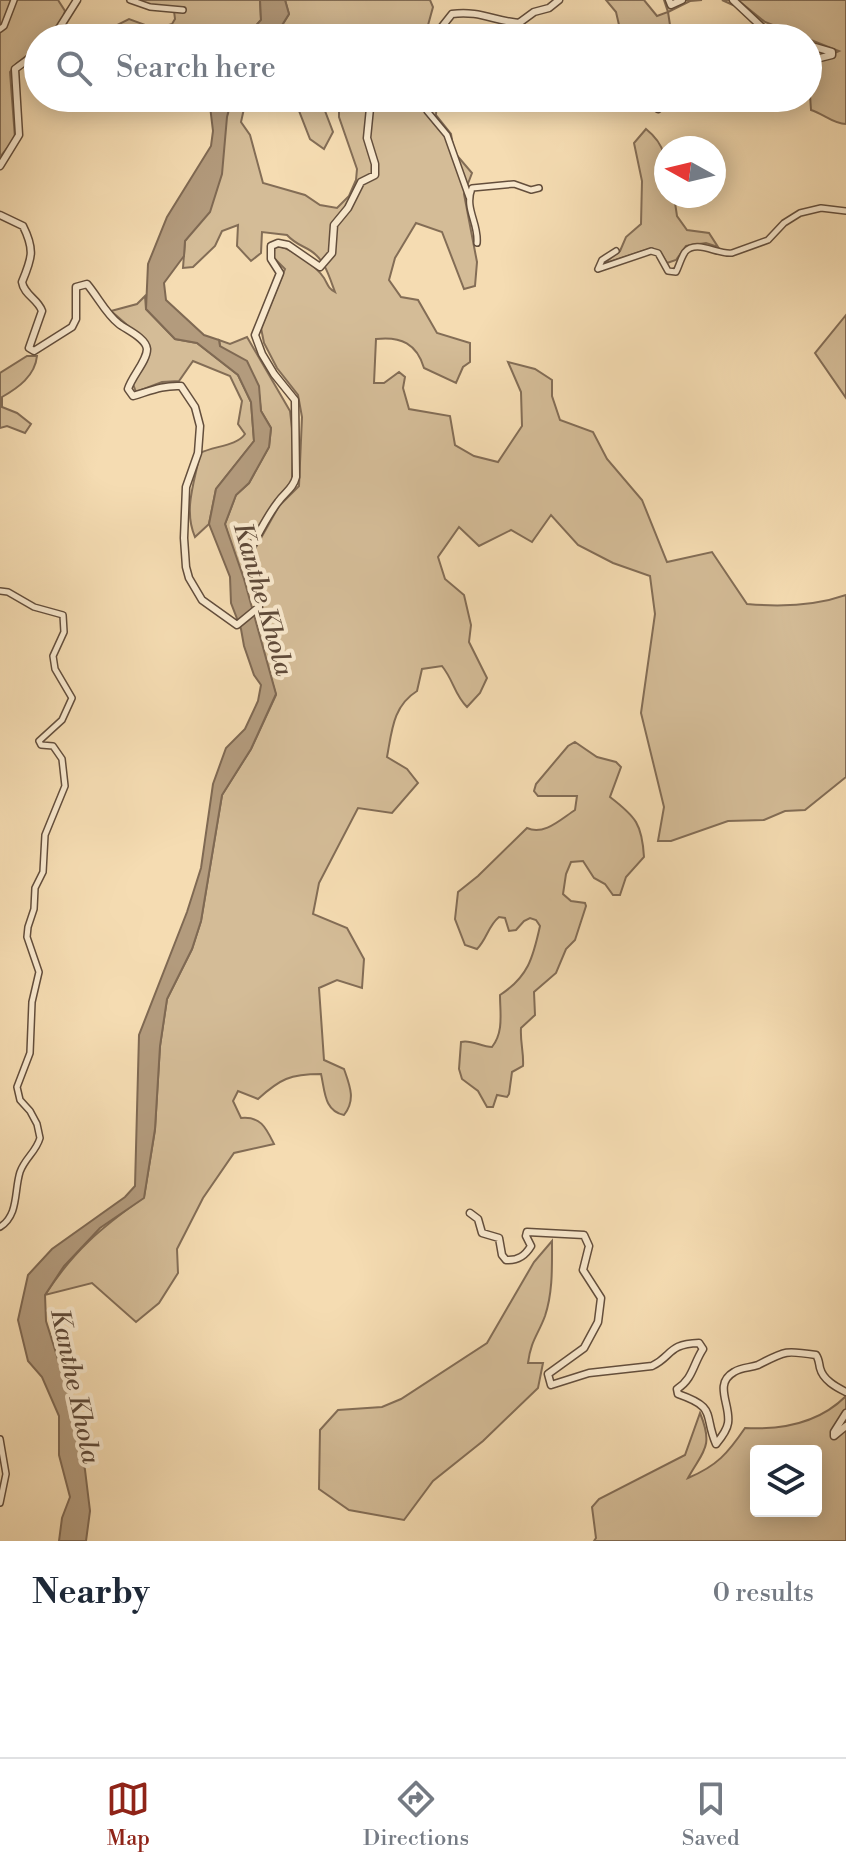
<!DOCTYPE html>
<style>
body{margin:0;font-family:"Libre Bodoni",serif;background:#f6f6f7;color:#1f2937}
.controls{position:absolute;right:24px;bottom:24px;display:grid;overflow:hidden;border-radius:8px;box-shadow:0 4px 20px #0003}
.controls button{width:72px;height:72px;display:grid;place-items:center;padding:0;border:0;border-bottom:2px solid #e0e1e3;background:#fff;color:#1f2937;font:40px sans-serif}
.compass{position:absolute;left:654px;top:136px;width:72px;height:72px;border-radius:50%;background:#fff;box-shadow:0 4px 20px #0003;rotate:278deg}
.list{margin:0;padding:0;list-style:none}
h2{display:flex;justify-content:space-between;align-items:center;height:104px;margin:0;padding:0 32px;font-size:34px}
h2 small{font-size:26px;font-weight:400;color:#747a83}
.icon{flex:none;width:44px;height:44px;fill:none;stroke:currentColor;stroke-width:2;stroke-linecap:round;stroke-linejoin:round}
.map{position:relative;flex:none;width:846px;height:1541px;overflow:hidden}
.search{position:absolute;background:#fff;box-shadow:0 4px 20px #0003;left:24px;right:24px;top:24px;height:88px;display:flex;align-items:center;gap:20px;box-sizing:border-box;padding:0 28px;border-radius:44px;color:#747a83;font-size:30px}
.sheet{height:216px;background:#fff}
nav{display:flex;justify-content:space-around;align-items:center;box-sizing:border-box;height:112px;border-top:2px solid #e0e1e3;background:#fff;font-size:22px;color:#747a83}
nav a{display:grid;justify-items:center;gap:4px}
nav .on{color:#8f2418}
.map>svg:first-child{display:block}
</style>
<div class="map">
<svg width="846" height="1541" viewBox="0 0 846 1541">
<rect width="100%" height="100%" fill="#f5dcb2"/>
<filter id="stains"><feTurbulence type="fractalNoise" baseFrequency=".0025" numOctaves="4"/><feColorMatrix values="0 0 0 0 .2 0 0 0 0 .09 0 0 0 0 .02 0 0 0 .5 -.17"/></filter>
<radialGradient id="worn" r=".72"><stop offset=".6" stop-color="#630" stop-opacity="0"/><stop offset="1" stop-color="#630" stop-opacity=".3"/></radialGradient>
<!-- green -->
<g fill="#d4bc97" stroke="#836d56" stroke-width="2" fill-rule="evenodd">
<polygon points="0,0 58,0 65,11 62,21 47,38 38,38 38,47 16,64 10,72 15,138 0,157"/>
<polygon points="129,0 260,0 261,20 245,38 137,38 117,25 129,19 156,29 172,24 175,19 174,11"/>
<polygon points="285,0 430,0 433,7 425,36 428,38 339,38 335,30 318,38 274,38 289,14"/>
<polygon points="606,0 644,0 657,16 668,12 664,0 702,0 690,1 668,12 672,38 622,38 616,12"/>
<path d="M 722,0 L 846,0 L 846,124 C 833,124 824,114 811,110 L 808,65 L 839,51 L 765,22 L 739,1 L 733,5 Z"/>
<path d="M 232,98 L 258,98 L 245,104 L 241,122 L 250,135 L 263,183 L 305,195 L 320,205 L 337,208 L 349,196 L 356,180 L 357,169 L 339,117 L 339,98 L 437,98 L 436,115 L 451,134 L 454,152 L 472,173 L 464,194 L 477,262 L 475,286 L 464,289 L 442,232 L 416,223 L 395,258 L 389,280 L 401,297 L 418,300 L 437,333 L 470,343 L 470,362 L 463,367 L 456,383 L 424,368 C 417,344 401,336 376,339 L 374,383 L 384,383 L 399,372 L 405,377 L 403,388 L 409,409 L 450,416 L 455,445 L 474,456 L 498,462 L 522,426 L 521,392 L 508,362 L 535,369 L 552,380 L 552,396 L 560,420 L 593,432 L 607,459 L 642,500 L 667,562 L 712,552 L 747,604 C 781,607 815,606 846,595 L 846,777 L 805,810 L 785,811 L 764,820 L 728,821 L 671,841 L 658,841 L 664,807 L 641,713 L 655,614 L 650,576 L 613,563 L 578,545 L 551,515 L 532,542 L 511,530 L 479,546 L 459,527 L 438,557 L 445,579 L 464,595 L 471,625 L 469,642 L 487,678 L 480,693 L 467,707 C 454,694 454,681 442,666 L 422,669 L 417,691 C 393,706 392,730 387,757 L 407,769 L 418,783 L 392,813 L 358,808 L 319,883 L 313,914 L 347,928 L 364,959 L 362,988 L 337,980 L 319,988 L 324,1060 L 344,1069 C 350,1086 356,1100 344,1115 C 324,1111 325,1091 321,1074 C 290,1074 280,1079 258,1099 L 238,1091 L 233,1101 L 241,1118 C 261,1116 266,1128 274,1144 L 234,1153 L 203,1198 L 177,1249 L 178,1273 L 159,1303 L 136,1322 L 92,1283 L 45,1295 C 74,1250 101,1228 144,1197 L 155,1130 L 160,1046 L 167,999 L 192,949 L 201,921 L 222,795 L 251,749 L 276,695 L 254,621 L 262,608 L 262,602 L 255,586 L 252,554 L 279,506 L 299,486 L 302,417 L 298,395 L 277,368 L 264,343 L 261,328 L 285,269 L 273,257 L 275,246 C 289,246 316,266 324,278 C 328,285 328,288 335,292 C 330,279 326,264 316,255 C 307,246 298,247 287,235 L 262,232 L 261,253 L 251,261 L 237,246 L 238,225 L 222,231 L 215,246 L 193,267 L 183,268 L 185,241 L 195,227 Z"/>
<polygon points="294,98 320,98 333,132 324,149 310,139"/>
<path d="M 646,129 C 670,148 666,167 666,196 L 674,196 L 677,216 L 687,230 L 709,233 L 718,247 L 706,243 L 686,246 L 676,260 L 667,263 L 661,253 L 652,248 L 603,264 L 620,251 L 626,237 L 641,224 L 642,181 L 634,143 Z"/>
<path d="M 145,296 L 146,309 L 175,339 L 197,343 L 238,375 L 251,402 L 254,441 L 216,489 L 209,524 L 195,537 C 183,509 195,481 200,453 C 214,446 237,446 245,434 L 238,424 L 242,401 L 230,376 L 193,361 L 179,381 L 162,382 L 136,392 L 133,384 L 149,350 L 148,343 L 111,311 L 137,304 Z"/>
<polygon points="846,315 846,398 815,353"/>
<polygon points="247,337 290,411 293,437 292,481 275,501 249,543 245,565 249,582 244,579 233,552 225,524 236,495 249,483 269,447 271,428 261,411 258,385 220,346 219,340 230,344"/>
<path d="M 27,356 L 37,356 C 35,376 18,388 2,397 L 2,407 L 17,413 L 31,424 L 25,433 L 7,426 L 0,428 L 0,373 Z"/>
<path d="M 575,742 L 597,757 L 616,762 L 621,767 L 610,797 C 636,817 642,824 644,857 L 626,877 L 620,895 L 613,895 L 605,884 L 594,878 L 583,861 L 571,862 L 566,874 L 563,894 L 571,901 L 585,903 L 586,906 L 575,940 L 566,949 L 556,973 L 534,992 L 535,1015 L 521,1028 C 520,1042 524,1053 523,1066 L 512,1072 L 509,1094 L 507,1097 L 497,1095 L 493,1107 L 487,1107 L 478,1091 L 462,1079 L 459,1069 L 461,1042 C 471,1039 481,1047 492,1047 C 504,1032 500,1013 500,995 C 528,977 533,958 540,926 L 536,920 L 530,918 L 524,921 L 516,930 L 509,931 L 505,918 L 499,917 C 488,926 487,939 477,949 L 465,945 L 455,919 L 458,892 L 478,876 L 527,828 C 544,836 561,819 575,810 L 577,796 L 538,796 L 534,791 L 536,784 L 568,746 Z"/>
<path d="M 552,1241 C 552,1266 553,1292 545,1316 C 538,1335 531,1340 528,1363 L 543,1363 L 538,1388 L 483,1441 L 433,1481 L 404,1520 L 349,1510 L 319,1489 L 320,1430 L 338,1410 L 382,1407 L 401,1399 L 487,1343 L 534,1262 Z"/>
<path d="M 846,1396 L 846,1541 L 594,1541 L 596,1538 L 592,1507 L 599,1499 L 685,1455 L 700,1413 C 714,1447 703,1451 688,1478 C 717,1466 728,1453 745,1428 C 782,1430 819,1423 846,1396 ZM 756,1451 L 816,1451 L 816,1511 L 756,1511 Z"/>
</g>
<!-- water -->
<g fill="#b39b7d" stroke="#7f6953" stroke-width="2">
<polygon points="260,0 285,0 289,14 274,38 245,38 261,20"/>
<polygon points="209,98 232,98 227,117 222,174 210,212 185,241 184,256 164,283 166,300 204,335 219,340 220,346 247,361 259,386 261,411 271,428 269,447 249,483 236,495 225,524 244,579 276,694 251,749 222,795 201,921 192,949 167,999 160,1046 155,1129 144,1198 100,1228 64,1266 45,1295 46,1321 75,1413 85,1470 90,1511 86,1541 59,1541 62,1518 70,1497 59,1455 59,1416 42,1377 28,1361 18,1320 28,1275 52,1249 125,1197 135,1186 139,1035 187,912 201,868 213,784 226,748 245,729 258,701 261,685 254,675 244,646 241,629 231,603 230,577 209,524 216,489 254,441 251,402 238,375 197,343 175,339 146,309 148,264 167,217 211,146 213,131"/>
</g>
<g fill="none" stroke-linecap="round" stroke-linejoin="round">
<defs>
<g id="minor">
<polyline points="130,0 150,7 183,10"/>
<polyline points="0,29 4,26 14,0"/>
<polyline points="435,98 429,103 427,111 447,135 469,197"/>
<path d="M 477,243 C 479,223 464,209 472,188 L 514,184 L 531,190 L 539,188"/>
<path d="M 616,251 L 602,260 L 598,269 L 651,251 L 658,253 L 668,271 L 676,272 C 679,266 681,258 685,252 C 696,239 718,255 732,253 L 768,240 L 784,223 L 800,213 L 821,208 L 846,211"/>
<path d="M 0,591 L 8,592 L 34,607 L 63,615 L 64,632 L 53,656 L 55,669 L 72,698 L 62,720 L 39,741 L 41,745 L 53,746 L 62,759 L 65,786 L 45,835 L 43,872 L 35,888 L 34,909 L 28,927 L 27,937 L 39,972 L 32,1002 L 30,1053 L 17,1087 L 20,1100 L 30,1111 L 37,1124 L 40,1138 C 36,1152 25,1158 20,1172 C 14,1191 19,1215 0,1227"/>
<polyline points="0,1439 6,1474 0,1503"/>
</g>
<g id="tertiary">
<polyline points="669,0 671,5 682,0"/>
<polyline points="733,0 764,29 789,38"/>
<polyline points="53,38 77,0"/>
<path d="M 433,38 L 452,14 C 478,10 495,21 519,23 L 534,12 L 549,8 L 559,0"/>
<polyline points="808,45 832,52 832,55 820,58 808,58"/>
<polyline points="658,109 663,98"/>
<polyline points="0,166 19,135 15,69 38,52"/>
<path d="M 0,215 L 23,226 C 35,250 32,258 22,282 C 24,295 38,299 42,311 L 29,348 L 34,351 L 72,327 L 76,319 L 76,287 L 87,284 C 98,297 106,314 119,324 C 127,330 146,338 147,349 C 147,361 132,376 128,389 L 133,396 C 150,391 163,385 181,386 L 195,407 L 200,426 L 198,453 L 186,487 L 184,538 L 186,567 L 189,578 L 202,600 L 237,625 L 259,607 C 259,593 249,574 249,558 C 249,547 271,511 278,502 C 285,492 293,489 296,477 L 295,400 L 274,374 L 262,354 L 255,335 L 280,273 L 271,259 L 271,246 L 278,243 L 288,245 L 320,267 L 332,253 L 334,225 L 348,208 L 361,182 L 375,175 L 375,164 L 367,138 L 371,98"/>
<path d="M 470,1213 L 478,1219 L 482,1233 L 499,1238 L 502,1255 L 506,1260 C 518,1261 525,1256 531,1246 L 526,1236 L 527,1232 L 584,1235 L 589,1246 L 583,1270 L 601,1298 L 598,1322 L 584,1348 L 548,1374 L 551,1385 L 589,1373 L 652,1366 C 673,1356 667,1344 699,1343 L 703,1349 C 693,1364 693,1379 677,1389 L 678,1394 C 718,1408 703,1414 716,1444 C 721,1438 727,1430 728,1423 C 731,1405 713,1384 734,1372 C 742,1367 750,1368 758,1365 C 785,1351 785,1350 816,1355 C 819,1359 819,1364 820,1368 C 823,1380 836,1387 846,1392"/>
<polyline points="846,1413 834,1432 834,1436 846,1426"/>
</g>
</defs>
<!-- minor casing -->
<use href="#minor" stroke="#634e3c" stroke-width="8"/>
<!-- tertiary casing -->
<use href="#tertiary" stroke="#634e3c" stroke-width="9"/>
<!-- minor -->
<use href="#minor" stroke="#f8e8cd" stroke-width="5"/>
<!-- tertiary -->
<use href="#tertiary" stroke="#f8e8cd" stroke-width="6"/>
</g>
<g text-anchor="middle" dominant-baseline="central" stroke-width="8" stroke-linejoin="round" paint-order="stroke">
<!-- water labels -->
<g font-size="26" font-style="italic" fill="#5f4a39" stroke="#f8e8cd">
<text transform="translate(263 599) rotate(74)">Kanthe Khola</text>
<text transform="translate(75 1386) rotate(78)">Kanthe Khola</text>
</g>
</g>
<rect width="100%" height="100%" filter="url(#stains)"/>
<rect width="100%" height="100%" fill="url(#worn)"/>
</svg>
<div class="controls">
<button><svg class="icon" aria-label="layers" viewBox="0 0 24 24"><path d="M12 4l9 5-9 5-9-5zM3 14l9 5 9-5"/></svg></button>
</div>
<svg class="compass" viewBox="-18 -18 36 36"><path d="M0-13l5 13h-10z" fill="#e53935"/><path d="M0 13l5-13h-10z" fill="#747a83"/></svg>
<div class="search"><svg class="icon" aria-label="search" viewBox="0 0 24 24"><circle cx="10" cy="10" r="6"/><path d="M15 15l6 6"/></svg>Search here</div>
</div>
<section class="sheet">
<h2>Nearby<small>0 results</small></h2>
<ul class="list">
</ul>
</section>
<nav>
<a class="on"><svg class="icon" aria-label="map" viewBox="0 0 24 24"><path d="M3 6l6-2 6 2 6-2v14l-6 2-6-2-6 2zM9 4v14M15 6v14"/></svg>Map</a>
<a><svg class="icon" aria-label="directions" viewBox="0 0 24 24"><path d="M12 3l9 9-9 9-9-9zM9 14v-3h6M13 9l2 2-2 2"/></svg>Directions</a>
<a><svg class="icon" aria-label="saved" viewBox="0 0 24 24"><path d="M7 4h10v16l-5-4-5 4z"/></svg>Saved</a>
</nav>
